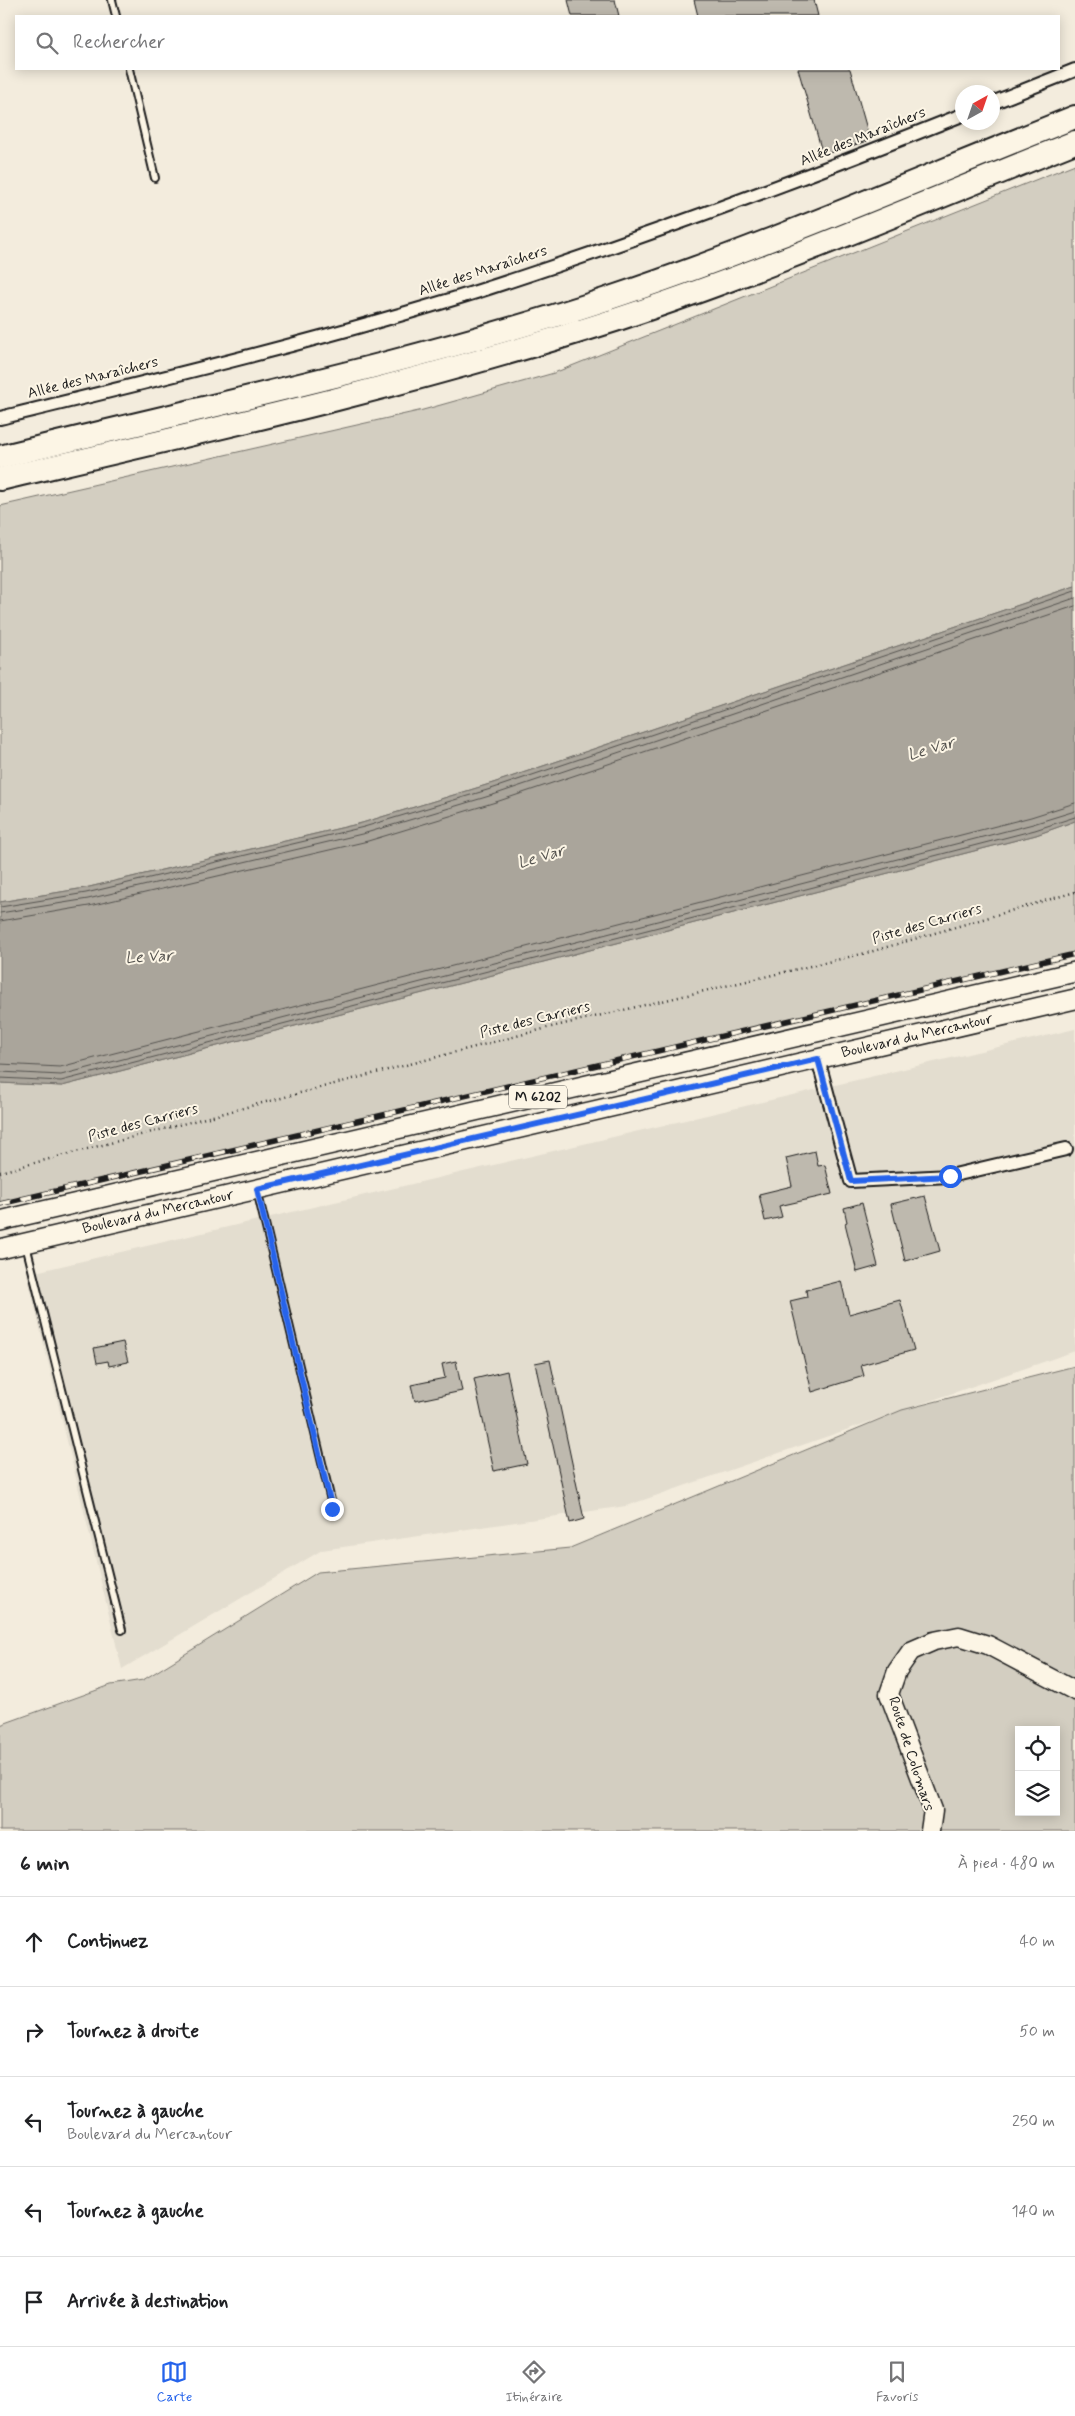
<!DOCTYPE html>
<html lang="fr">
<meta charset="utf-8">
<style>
body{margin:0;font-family:Mynerve,sans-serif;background:#f2f2f2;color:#202124}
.controls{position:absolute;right:15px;bottom:15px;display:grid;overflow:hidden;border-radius:0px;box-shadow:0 2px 12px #0003}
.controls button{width:45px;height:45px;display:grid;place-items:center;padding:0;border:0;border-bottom:1px solid #e0e0e0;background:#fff;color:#202124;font:25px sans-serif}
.compass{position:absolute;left:955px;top:85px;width:45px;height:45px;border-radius:50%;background:#fff;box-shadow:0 2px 12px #0003;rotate:40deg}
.stop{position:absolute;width:15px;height:15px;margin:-11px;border:4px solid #2563eb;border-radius:50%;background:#fff}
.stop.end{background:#2563eb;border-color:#fff;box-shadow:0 1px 5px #0008}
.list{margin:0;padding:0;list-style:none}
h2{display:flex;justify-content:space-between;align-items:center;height:65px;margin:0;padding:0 20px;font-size:21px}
h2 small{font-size:16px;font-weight:400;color:#757577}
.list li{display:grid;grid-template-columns:32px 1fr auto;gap:15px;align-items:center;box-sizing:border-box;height:90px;padding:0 20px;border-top:1px solid #e0e0e0}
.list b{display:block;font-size:19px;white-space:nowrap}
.list p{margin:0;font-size:16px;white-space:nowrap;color:#757577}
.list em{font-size:16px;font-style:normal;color:#757577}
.icon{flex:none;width:28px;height:28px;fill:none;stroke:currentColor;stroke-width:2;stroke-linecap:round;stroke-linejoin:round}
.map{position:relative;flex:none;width:1075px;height:1831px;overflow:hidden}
.search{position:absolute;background:#fff;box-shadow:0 2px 12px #0003;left:15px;right:15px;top:15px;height:55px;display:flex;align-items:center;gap:12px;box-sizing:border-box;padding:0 18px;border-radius:0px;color:#757577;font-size:19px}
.sheet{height:515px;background:#fff}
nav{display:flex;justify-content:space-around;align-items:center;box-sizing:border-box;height:70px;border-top:1px solid #e0e0e0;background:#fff;font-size:14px;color:#757577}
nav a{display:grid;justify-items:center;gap:2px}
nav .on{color:#2563eb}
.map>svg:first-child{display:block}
</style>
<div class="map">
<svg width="1075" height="1831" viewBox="0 0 1075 1831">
<rect width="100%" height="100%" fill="#f3ecdd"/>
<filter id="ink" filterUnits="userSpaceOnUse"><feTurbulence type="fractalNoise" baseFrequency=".02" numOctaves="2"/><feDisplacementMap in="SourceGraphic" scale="10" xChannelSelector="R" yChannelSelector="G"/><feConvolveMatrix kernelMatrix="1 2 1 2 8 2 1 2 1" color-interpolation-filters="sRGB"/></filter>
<g filter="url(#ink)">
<!-- built -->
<polygon fill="#e3ddcf" points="1075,1029 1075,1351 626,1506 322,1550 122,1669 27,1274"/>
<!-- green -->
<g fill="#d3cec1" stroke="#78756e" fill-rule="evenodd">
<polygon points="1075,164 1075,586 493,783 362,823 85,888 0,902 0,506 423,410 554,373"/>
<polygon points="1075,821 1075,954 0,1204 0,1083 62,1086 1036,835"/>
<path d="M 1075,1366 L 1075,1831 L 0,1831 L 0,1725 L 111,1685 L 143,1680 L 318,1572 L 570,1548 L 902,1410 ZM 1019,1730 L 1056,1730 L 1056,1812 L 1019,1812 Z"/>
</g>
<!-- water -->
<polygon fill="#aaa59b" stroke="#716e68" points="1075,586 1075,821 1036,835 62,1086 0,1083 0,902 85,888 362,823 493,783"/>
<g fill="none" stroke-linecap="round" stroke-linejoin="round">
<!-- shore -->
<g stroke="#55534f" stroke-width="1">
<polyline points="0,907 86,893 364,827 494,788 1075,591"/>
<polyline points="0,913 88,899 366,833 496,794 1075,598"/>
<polyline points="0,921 89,906 368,841 499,801 1075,606"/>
<polyline points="0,1064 60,1067 1031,817 1075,803"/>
<polyline points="0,1072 61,1075 1033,824 1075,811"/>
<polyline points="0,1078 61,1081 1035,830 1075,817"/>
</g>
</g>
<!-- building -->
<g fill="#beb9ae" stroke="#1c1c1c">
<polygon points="568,0 615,0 619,16 572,16"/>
<polygon points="694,0 814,0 818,16 698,16"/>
<polygon points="798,69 850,69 870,140 823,155"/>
<polygon points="815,1151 818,1166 825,1165 832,1194 779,1206 782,1217 765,1221 759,1194 792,1186 786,1158"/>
<polygon points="925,1196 940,1251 905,1261 891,1204"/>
<polygon points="862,1203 878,1266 857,1272 845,1223 847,1222 844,1208"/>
<polygon points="841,1281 849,1314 900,1300 914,1350 861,1365 864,1376 812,1392 790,1301 807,1297 806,1290"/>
<polygon points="123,1342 128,1362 109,1366 108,1361 97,1363 94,1348"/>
<polygon points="550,1360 584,1519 570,1523 535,1363"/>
<polygon points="456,1361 462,1391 415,1401 411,1385 445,1378 442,1364"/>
<polygon points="507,1371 527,1464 494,1471 474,1379"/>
</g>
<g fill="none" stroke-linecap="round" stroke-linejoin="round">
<defs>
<g id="lane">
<polyline points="112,0 116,16"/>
<polyline points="129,69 155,178"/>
<polyline points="257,1190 333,1509"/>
<polyline points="26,1245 122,1630"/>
</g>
<g id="street">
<polyline points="992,103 1075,70"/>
<path d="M 0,418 C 159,379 319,341 476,292 C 641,239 802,179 962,115"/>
<polyline points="818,1059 851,1181 950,1176 1066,1149"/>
</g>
<polyline id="secondary" points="930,1831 933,1810 889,1694 897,1671 911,1651 934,1641 959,1636 988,1645 1075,1691"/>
<g id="primary">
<polyline points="0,1221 1075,972"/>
<polyline points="0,1249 1075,999"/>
</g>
<g id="highway">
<path d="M 0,457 C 202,407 406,365 604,300 C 764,247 919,179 1075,117"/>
<path d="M 0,479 C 207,431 413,385 615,320 C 771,269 922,203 1075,142"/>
</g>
</defs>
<!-- lane casing -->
<use href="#lane" stroke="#1c1c1c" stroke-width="10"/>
<!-- street casing -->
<use href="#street" stroke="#1c1c1c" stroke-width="16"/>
<!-- secondary casing -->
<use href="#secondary" stroke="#1c1c1c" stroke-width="21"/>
<!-- primary casing -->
<use href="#primary" stroke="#1c1c1c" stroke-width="22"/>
<!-- highway casing -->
<use href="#highway" stroke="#1c1c1c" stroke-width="26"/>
<!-- path -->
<polyline stroke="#1c1c1c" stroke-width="2.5" stroke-dasharray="1 4" stroke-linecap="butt" points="0,1172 547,1028 870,952 1075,892"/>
<!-- lane -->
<use href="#lane" stroke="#fcf5e5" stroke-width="6"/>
<!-- street -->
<use href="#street" stroke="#fcf5e5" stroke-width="12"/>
<!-- secondary -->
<use href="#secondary" stroke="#fcf5e5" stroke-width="18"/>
<!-- primary -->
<use href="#primary" stroke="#fcf5e5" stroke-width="19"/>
<!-- highway -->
<use href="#highway" stroke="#fcf5e5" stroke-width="22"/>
<defs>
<polyline id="rail" points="0,1204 1075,954"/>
</defs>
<!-- rail casing -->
<use href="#rail" stroke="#1c1c1c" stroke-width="5.5"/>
<!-- rail -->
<use href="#rail" stroke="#fcf5e5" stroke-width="4" stroke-dasharray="11" stroke-linecap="butt"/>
</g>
</g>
<g fill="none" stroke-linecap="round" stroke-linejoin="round" filter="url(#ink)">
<!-- route -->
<polyline stroke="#2563eb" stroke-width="6" points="332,1509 257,1189 818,1059 851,1181 950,1176"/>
</g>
<g text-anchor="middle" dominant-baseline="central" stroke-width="4" stroke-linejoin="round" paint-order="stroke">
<!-- shield labels -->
<rect fill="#fcf5e5" stroke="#5f5d58" stroke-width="1" x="509" y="1085.5" width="58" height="23" rx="4"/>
<g font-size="14" font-weight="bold" fill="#1c1c1c">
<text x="538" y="1097">M 6202</text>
</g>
<!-- street labels -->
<g font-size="15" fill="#1c1c1c" stroke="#fcf5e5">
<text transform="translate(863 137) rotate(-22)">Allée des Maraîchers</text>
<text transform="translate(483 271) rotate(-18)">Allée des Maraîchers</text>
<text transform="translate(93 378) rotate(-14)">Allée des Maraîchers</text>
<text transform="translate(927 924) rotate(-16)">Piste des Carriers</text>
<text transform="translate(535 1020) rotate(-14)">Piste des Carriers</text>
<text transform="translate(917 1036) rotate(-13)">Boulevard du Mercantour</text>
<text transform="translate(143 1123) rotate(-15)">Piste des Carriers</text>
<text transform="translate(158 1212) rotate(-13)">Boulevard du Mercantour</text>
<text transform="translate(911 1754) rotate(72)">Route de Colomars</text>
</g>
<!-- water labels -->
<g font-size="16" font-style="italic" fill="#55534f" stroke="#fcf5e5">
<text transform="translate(931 749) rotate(-16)">Le Var</text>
<text transform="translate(541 857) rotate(-16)">Le Var</text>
<text transform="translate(149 957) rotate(-3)">Le Var</text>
</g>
</g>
</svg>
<div class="controls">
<button><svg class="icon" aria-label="locate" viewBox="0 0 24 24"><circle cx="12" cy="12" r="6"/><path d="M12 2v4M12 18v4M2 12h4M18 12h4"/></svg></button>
<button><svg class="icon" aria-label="layers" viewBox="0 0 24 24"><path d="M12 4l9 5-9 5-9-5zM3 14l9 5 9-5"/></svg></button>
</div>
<svg class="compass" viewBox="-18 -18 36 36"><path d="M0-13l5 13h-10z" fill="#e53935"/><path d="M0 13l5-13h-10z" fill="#757577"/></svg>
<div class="stop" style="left:950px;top:1176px"></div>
<div class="stop end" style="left:332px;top:1509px"></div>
<div class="search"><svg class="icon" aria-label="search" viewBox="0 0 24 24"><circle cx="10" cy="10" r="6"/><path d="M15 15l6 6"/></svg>Rechercher</div>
</div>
<section class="sheet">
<h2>6 min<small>À pied · 480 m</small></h2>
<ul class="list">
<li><svg class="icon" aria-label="ahead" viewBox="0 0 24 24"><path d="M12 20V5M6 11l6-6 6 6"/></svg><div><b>Continuez</b></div><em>40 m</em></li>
<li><svg class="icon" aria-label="right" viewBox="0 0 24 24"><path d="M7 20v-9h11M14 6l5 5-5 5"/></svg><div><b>Tournez à droite</b></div><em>50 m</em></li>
<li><svg class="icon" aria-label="left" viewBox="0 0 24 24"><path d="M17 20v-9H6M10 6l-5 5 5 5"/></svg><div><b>Tournez à gauche</b><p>Boulevard du Mercantour</p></div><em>250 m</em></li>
<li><svg class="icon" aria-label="left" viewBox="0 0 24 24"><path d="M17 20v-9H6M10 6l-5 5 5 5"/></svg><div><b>Tournez à gauche</b></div><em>140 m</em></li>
<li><svg class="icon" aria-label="arrive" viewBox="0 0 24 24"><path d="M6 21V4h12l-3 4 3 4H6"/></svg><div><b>Arrivée à destination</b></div></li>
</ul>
</section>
<nav>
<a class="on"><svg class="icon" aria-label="map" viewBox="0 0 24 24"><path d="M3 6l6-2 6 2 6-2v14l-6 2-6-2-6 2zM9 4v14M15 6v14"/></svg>Carte</a>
<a><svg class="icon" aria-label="directions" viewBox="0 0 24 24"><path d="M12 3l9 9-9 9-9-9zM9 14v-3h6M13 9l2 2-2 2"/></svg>Itinéraire</a>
<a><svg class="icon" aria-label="saved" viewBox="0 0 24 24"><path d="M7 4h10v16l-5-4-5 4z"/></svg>Favoris</a>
</nav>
